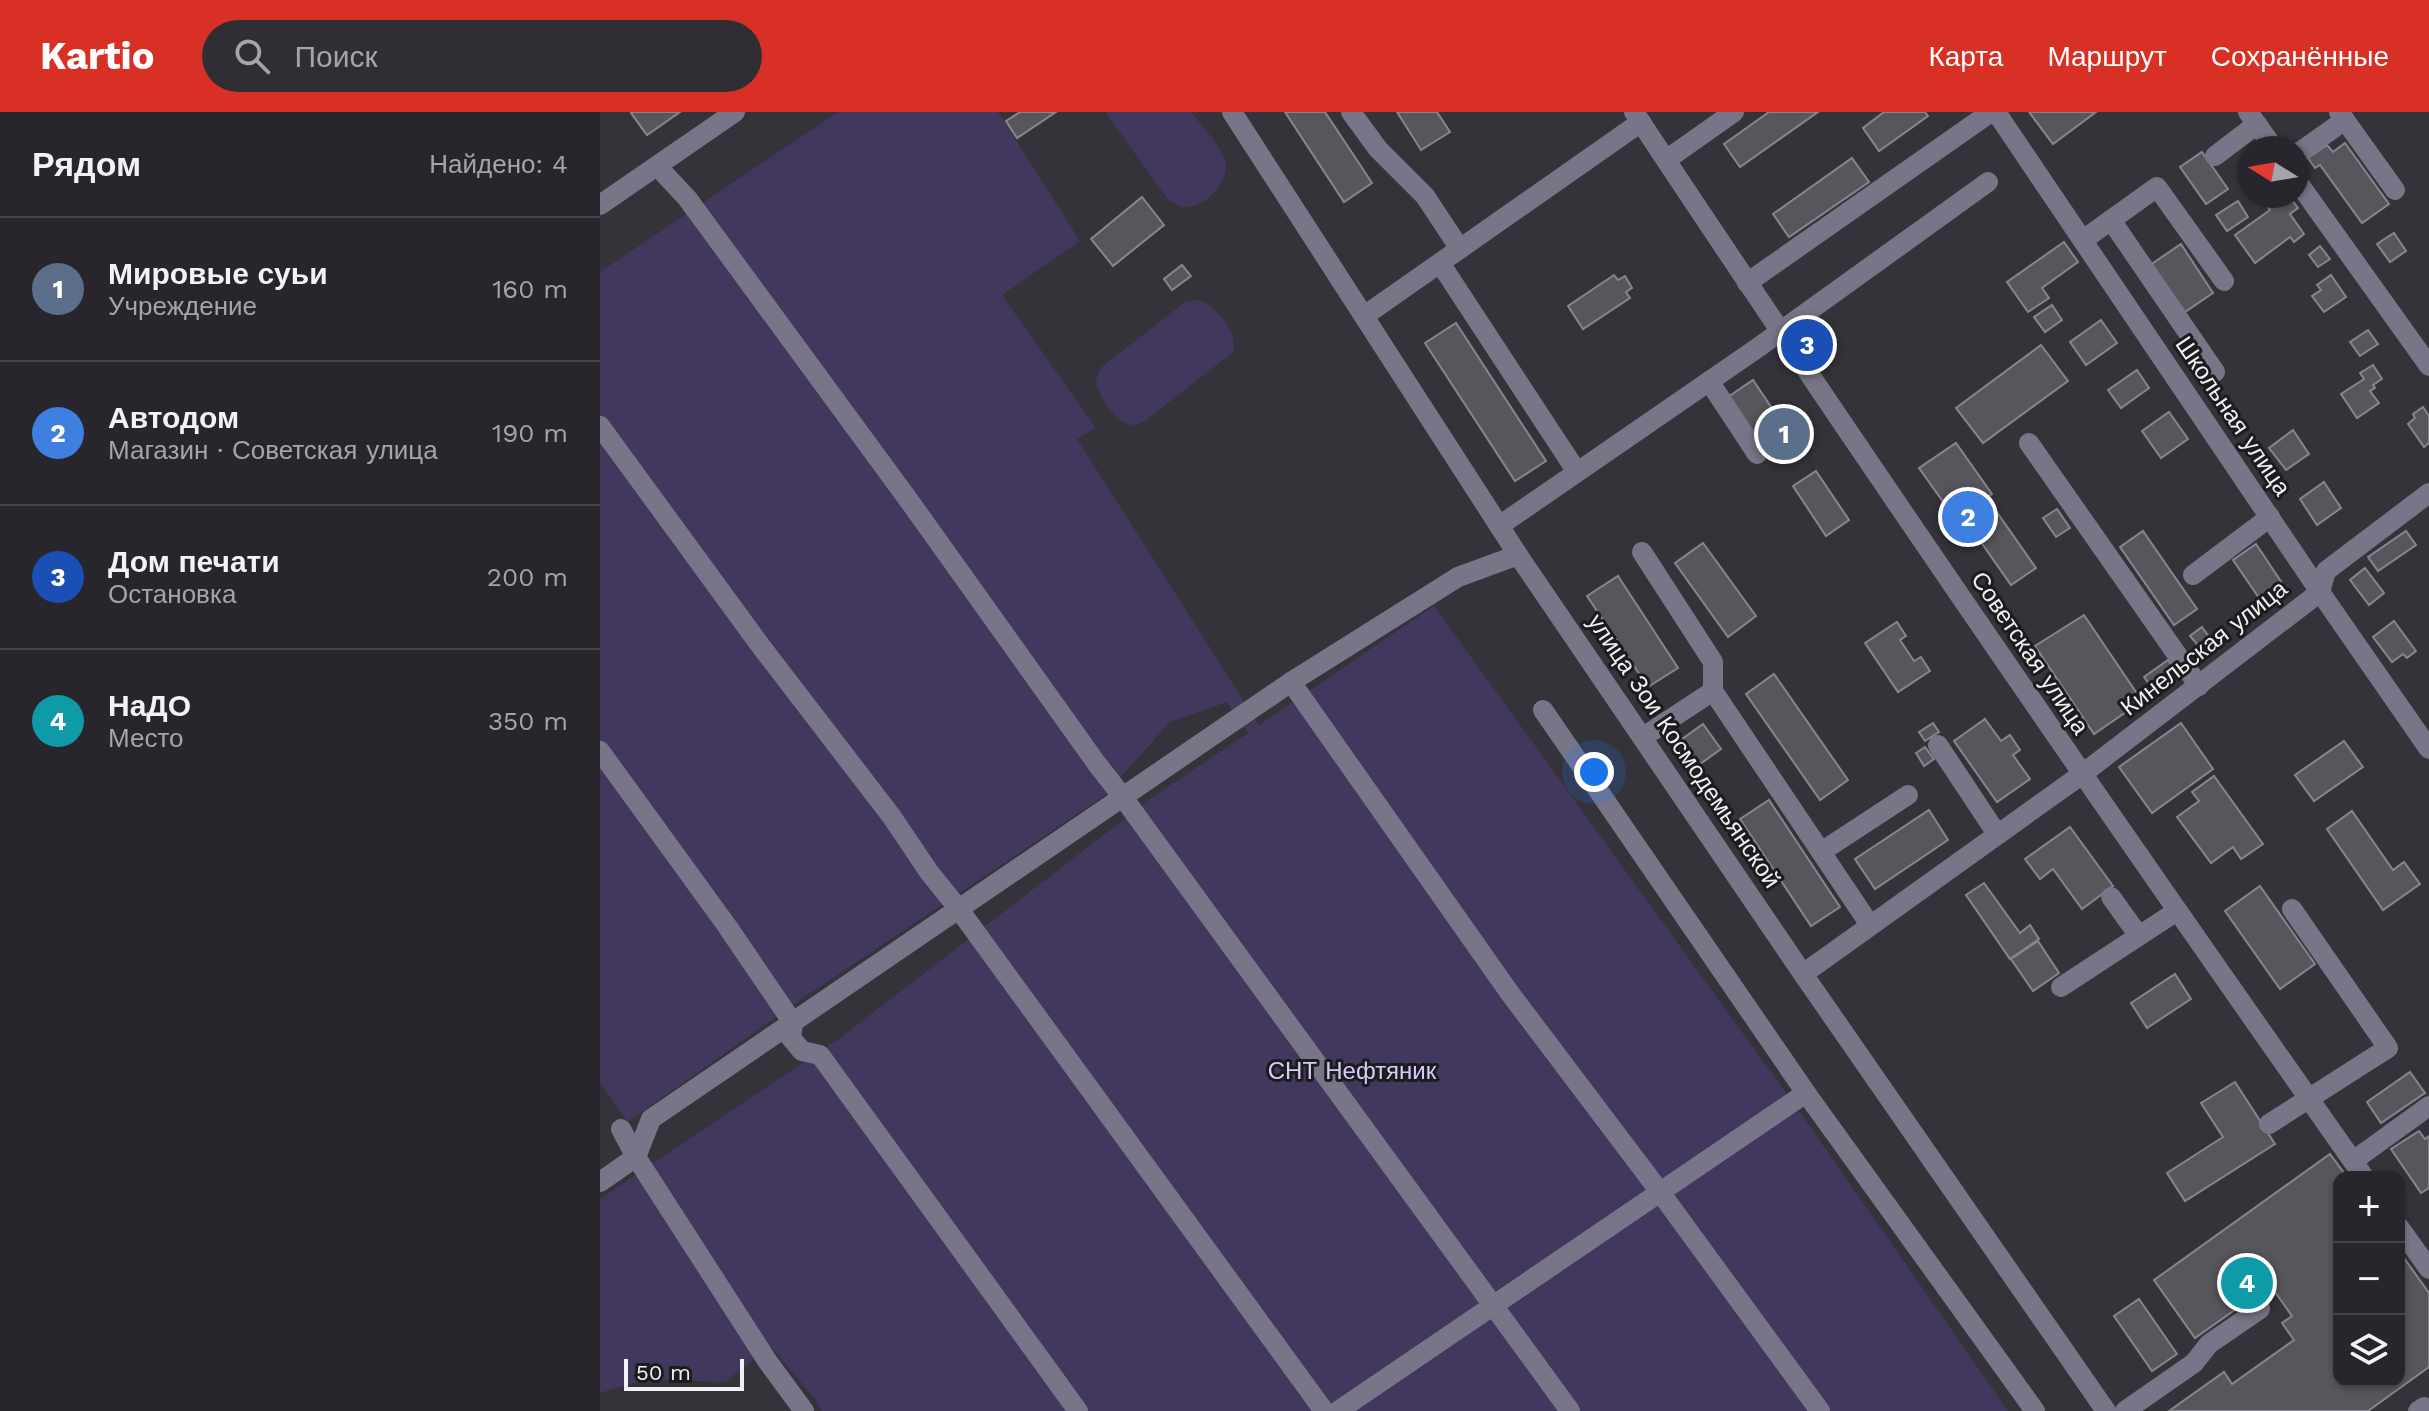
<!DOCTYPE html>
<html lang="ru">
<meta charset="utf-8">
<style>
body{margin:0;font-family:"Work Sans",sans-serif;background:#302e34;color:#f1f3f6}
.controls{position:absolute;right:24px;bottom:24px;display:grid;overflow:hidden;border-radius:16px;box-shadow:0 2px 6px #0004}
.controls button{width:72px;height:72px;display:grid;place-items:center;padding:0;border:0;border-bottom:2px solid #444348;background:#28262c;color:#f1f3f6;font:40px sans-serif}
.compass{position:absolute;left:1637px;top:24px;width:72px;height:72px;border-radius:50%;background:#28262c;box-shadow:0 2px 6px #0004;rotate:281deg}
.scale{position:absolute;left:24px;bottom:20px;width:120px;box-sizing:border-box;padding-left:8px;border:4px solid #f1f0f4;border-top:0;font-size:22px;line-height:28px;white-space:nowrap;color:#f1f0f4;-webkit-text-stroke:6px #1c1c1f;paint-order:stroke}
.you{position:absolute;left:994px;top:660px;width:28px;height:28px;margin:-20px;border:6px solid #fff;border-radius:50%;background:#1a73e8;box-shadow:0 0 0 12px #1a73e833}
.badge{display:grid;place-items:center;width:52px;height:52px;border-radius:50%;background:#d93025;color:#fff;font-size:26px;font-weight:700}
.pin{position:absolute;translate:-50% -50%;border:4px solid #fff;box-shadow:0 2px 8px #0006}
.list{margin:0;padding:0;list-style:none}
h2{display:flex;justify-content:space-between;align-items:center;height:104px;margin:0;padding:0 32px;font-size:34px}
h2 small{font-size:26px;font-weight:400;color:#a5a5a9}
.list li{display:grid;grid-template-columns:52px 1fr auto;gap:24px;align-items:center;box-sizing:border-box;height:144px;padding:0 32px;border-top:2px solid #444348}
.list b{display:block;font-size:30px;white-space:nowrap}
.list p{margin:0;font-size:26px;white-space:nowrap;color:#a5a5a9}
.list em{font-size:26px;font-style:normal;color:#a5a5a9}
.icon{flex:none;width:44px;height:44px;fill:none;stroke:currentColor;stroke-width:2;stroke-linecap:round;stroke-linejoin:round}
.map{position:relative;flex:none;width:1829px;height:1299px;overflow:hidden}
header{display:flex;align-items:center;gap:48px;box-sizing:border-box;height:112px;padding:0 40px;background:#d93025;color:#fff}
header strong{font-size:38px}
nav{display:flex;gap:44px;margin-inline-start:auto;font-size:28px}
.search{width:560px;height:72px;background:#302e34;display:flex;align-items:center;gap:20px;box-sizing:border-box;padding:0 28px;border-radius:44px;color:#a5a5a9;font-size:30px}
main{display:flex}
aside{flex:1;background:#28262c}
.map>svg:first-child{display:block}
</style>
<header>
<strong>Kartio</strong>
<div class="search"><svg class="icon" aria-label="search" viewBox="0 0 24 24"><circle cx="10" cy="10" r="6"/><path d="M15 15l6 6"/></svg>Поиск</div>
<nav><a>Карта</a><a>Маршрут</a><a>Сохранённые</a></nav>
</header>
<main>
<aside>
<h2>Рядом<small>Найдено: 4</small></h2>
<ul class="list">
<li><span class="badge" style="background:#5c6f8a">1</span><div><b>Мировые суьи</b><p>Учреждение</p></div><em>160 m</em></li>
<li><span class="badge" style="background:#3f7fe0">2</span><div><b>Автодом</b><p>Магазин · Советская улица</p></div><em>190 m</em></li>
<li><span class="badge" style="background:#1a4fb4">3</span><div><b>Дом печати</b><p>Остановка</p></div><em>200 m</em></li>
<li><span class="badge" style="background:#0f9aa8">4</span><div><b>НаДО</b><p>Место</p></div><em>350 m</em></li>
</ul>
</aside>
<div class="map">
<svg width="1829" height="1299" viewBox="0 0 1829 1299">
<rect width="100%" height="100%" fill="#35333a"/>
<!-- green -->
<g fill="#42375d">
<polygon points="238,0 398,0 480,129 402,183 496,316 477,327 659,613 834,494 1204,1006 1408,1299 222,1299 215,1287 171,1235 125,1270 46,1267 0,1281 0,1087 240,926 553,685 648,621 627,590 570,610 504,684 200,888 28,1010 0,971 0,160"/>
<path d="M 507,0 L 591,0 C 601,13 624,37 626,52 C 628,69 606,94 589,95 C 580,96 574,91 567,86 L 508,4 Z"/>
<path d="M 599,188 C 617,195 639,221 633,240 L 550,305 C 545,309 539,313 532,313 C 518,312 500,286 497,274 C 495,266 498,261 502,255 L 585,190 Z"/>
</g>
<!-- building -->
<g fill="#58565d" stroke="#87858d" stroke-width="2">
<polygon points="33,0 80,0 47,23 31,1"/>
<polygon points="420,0 456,0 417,26 406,9"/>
<polygon points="685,0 725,0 772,71 744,90"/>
<polygon points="797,0 837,0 850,20 821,38"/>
<polygon points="1169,0 1218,0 1140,55 1124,32"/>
<polygon points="1284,0 1325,0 1328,4 1279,39 1263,16"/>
<polygon points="1429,0 1496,0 1453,32"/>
<polygon points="1745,31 1789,92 1762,111 1720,53 1715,56 1708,46 1727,33 1733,40"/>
<polygon points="1602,40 1628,77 1606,92 1580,55"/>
<polygon points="1252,46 1269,70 1189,125 1173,102"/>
<polygon points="1683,84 1689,84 1698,96 1690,102 1704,122 1694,130 1690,125 1655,151 1635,123 1670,98 1668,95"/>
<polygon points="542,85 564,113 513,154 491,127"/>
<polygon points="1638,89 1648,105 1627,119 1616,103"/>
<polygon points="1794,121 1806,139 1790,150 1777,132"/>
<polygon points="1464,130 1478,150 1442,176 1449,186 1428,200 1407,170"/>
<polygon points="1581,132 1613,181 1582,202 1550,153"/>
<polygon points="1720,134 1730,147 1718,155 1709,143"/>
<polygon points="582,153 591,164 572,178 564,167"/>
<polygon points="1014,163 1018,168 1025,164 1032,176 1026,180 1030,186 983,217 968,194"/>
<polygon points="1731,163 1746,185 1724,200 1712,184 1721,178 1717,173"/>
<polygon points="1452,193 1462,208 1445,220 1434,205"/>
<polygon points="1501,208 1517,231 1486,253 1470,230"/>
<polygon points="856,211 946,349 915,369 825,231"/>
<polygon points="1768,218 1778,232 1760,244 1750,230"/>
<polygon points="1441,233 1468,269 1383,331 1356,296"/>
<polygon points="1773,253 1782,267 1773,273 1775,276 1770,279 1779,291 1757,306 1741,282 1764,267 1760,261"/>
<polygon points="1537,258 1549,276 1521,296 1508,278"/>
<polygon points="1153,268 1190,323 1164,340 1128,285"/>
<polygon points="1823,295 1829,304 1829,331 1824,335 1808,312 1815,306 1813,302"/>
<polygon points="1569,300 1588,327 1561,346 1542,319"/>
<polygon points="1693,318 1709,342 1686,358 1669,336"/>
<polygon points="1356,331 1392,382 1356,408 1319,356"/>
<polygon points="1216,359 1249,408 1226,424 1193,374"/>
<polygon points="1724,370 1741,396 1717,413 1700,387"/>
<polygon points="1387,386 1436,456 1411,473 1362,403"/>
<polygon points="1457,397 1470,416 1456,425 1443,406"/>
<polygon points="1543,419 1597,497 1574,513 1520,435"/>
<polygon points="1806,419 1816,433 1778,459 1768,445"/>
<polygon points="1103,431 1156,504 1128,525 1075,451"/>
<polygon points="1656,432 1682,471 1659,486 1633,448"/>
<polygon points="1765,456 1784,481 1769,493 1750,468"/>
<polygon points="1018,464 1078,556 1048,575 987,484"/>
<polygon points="1484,503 1542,589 1494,622 1435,534"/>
<polygon points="1794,509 1816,539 1807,546 1803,542 1792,550 1773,525"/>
<polygon points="1297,510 1306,524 1300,528 1314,549 1321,545 1330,559 1298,580 1265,531"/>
<polygon points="1602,515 1612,529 1601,537 1590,524"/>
<polygon points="1568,548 1578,562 1554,579 1544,565"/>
<polygon points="1174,562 1248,668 1220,688 1146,582"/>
<polygon points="1385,607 1401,629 1410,623 1420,638 1413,643 1430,667 1397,690 1354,629"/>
<polygon points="1333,611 1339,620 1325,629 1319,620"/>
<polygon points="1581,611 1613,657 1552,701 1519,655"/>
<polygon points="1103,612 1121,637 1096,655 1078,630"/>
<polygon points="1744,629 1763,655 1714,689 1695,663"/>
<polygon points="1325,635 1334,647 1324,654 1316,641"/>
<polygon points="1614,664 1663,732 1641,747 1633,735 1611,751 1577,705 1599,689 1592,680"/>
<polygon points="1169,688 1240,795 1211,814 1140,707"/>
<polygon points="1329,698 1348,728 1275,777 1255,747"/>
<polygon points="1752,699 1793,758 1804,750 1820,772 1783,798 1727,717"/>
<polygon points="1470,715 1513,774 1482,797 1453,757 1440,767 1425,747"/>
<polygon points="1384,771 1420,821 1430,813 1439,827 1410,847 1366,783"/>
<polygon points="1660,774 1715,852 1680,877 1625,799"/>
<polygon points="1438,829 1459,861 1433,879 1411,847"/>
<polygon points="1575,862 1591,887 1547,916 1531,891"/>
<polygon points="1810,960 1825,981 1781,1011 1767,990"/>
<polygon points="1635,970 1675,1032 1585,1089 1567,1061 1623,1025 1601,991"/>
<polygon points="1819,1019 1825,1027 1829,1024 1829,1076 1821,1081 1791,1037"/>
<polygon points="1730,1042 1747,1065 1739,1065 1739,1269 1799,1269 1799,1139 1829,1181 1829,1255 1768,1299 1569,1299 1624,1260 1632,1272 1694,1228 1682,1211 1692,1204 1670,1173 1595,1226 1554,1168"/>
<polygon points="1539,1187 1577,1242 1552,1259 1514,1204"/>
</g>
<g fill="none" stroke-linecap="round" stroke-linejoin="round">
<!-- minor -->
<g stroke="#797588" stroke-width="20">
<polyline points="632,0 918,443 1203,862 1506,1299"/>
<polyline points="751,0 778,37 825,84 860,137"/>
<path d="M 1034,0 C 1272,359 1516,713 1764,1065"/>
<polyline points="1396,0 1720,480 1829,637"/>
<polyline points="1648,0 1674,36"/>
<polyline points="1739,0 1795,78"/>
<polyline points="1697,42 1745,8"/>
<polyline points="1615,44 1657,12"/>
<polyline points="1066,48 1134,0"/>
<polyline points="57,54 87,86 310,390 497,652 522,684 970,1299"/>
<polyline points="1697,69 1829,254"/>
<polyline points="0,93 135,0"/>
<polyline points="1511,108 1615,260"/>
<polyline points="1483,128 1557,75 1624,169"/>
<polyline points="840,151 977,360"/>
<polyline points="1147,171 1391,0"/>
<polyline points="764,204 1041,10"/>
<polyline points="1109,269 1157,342"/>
<polyline points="0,314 160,533 292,705 329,760 358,796 724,1299"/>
<polyline points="1429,331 1599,574"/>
<polyline points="899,414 1156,237 1388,70"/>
<polyline points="1042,440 1113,550 1113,579"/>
<polyline points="1593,463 1670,405"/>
<polyline points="691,570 909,880 1060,1080 1220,1299"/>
<polyline points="943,598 1206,981 1435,1299"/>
<polyline points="1043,625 1113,579 1270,813"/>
<polyline points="1338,633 1397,722"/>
<polyline points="0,639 127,814 193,911 191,926 202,939 220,943 478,1299"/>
<polyline points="1221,740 1308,683"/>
<polyline points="1511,785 1539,824"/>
<polyline points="1203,862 1481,663 1720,480 1726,459 1829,381"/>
<polyline points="1461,875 1577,799"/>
<polyline points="1669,1012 1788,936 1692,797"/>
<polyline points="21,1017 36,1045 168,1250 204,1299"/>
<polyline points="1753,1049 1829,994"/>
<polyline points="0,1070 36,1045 51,1007 691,570 858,465 918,443"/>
<polyline points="1799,1115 1829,1157"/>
<polyline points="738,1299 1206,981"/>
<polyline points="1525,1299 1594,1251 1609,1232 1660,1197"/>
<polyline points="1818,1299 1824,1295"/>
</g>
</g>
<g text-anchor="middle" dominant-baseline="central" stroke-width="6" stroke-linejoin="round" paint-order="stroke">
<!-- street labels -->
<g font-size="24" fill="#f1f0f4" stroke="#1c1c1f">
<text transform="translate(1633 304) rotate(56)">Школьная улица</text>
<text transform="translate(1604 536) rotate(-38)">Кинельская улица</text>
<text transform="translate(1430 541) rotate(56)">Советская улица</text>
<text transform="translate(1084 639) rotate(56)">улица Зои Космодемьянской</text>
</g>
<!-- park labels -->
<g font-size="24" fill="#d6ccf5" stroke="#1c1c1f">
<text x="752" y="959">СНТ Нефтяник</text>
</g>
</g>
</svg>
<div class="controls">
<button>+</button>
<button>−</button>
<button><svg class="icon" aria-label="layers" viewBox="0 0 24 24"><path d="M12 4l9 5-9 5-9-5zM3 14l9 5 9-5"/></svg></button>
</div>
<svg class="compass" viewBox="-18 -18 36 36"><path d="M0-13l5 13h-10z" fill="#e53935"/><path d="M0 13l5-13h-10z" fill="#a5a5a9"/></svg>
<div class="scale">50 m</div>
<div class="you"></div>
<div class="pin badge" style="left:1184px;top:322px;background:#5c6f8a">1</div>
<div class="pin badge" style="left:1368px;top:405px;background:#3f7fe0">2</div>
<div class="pin badge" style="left:1207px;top:233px;background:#1a4fb4">3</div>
<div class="pin badge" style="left:1647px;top:1171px;background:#0f9aa8">4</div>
</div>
</main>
